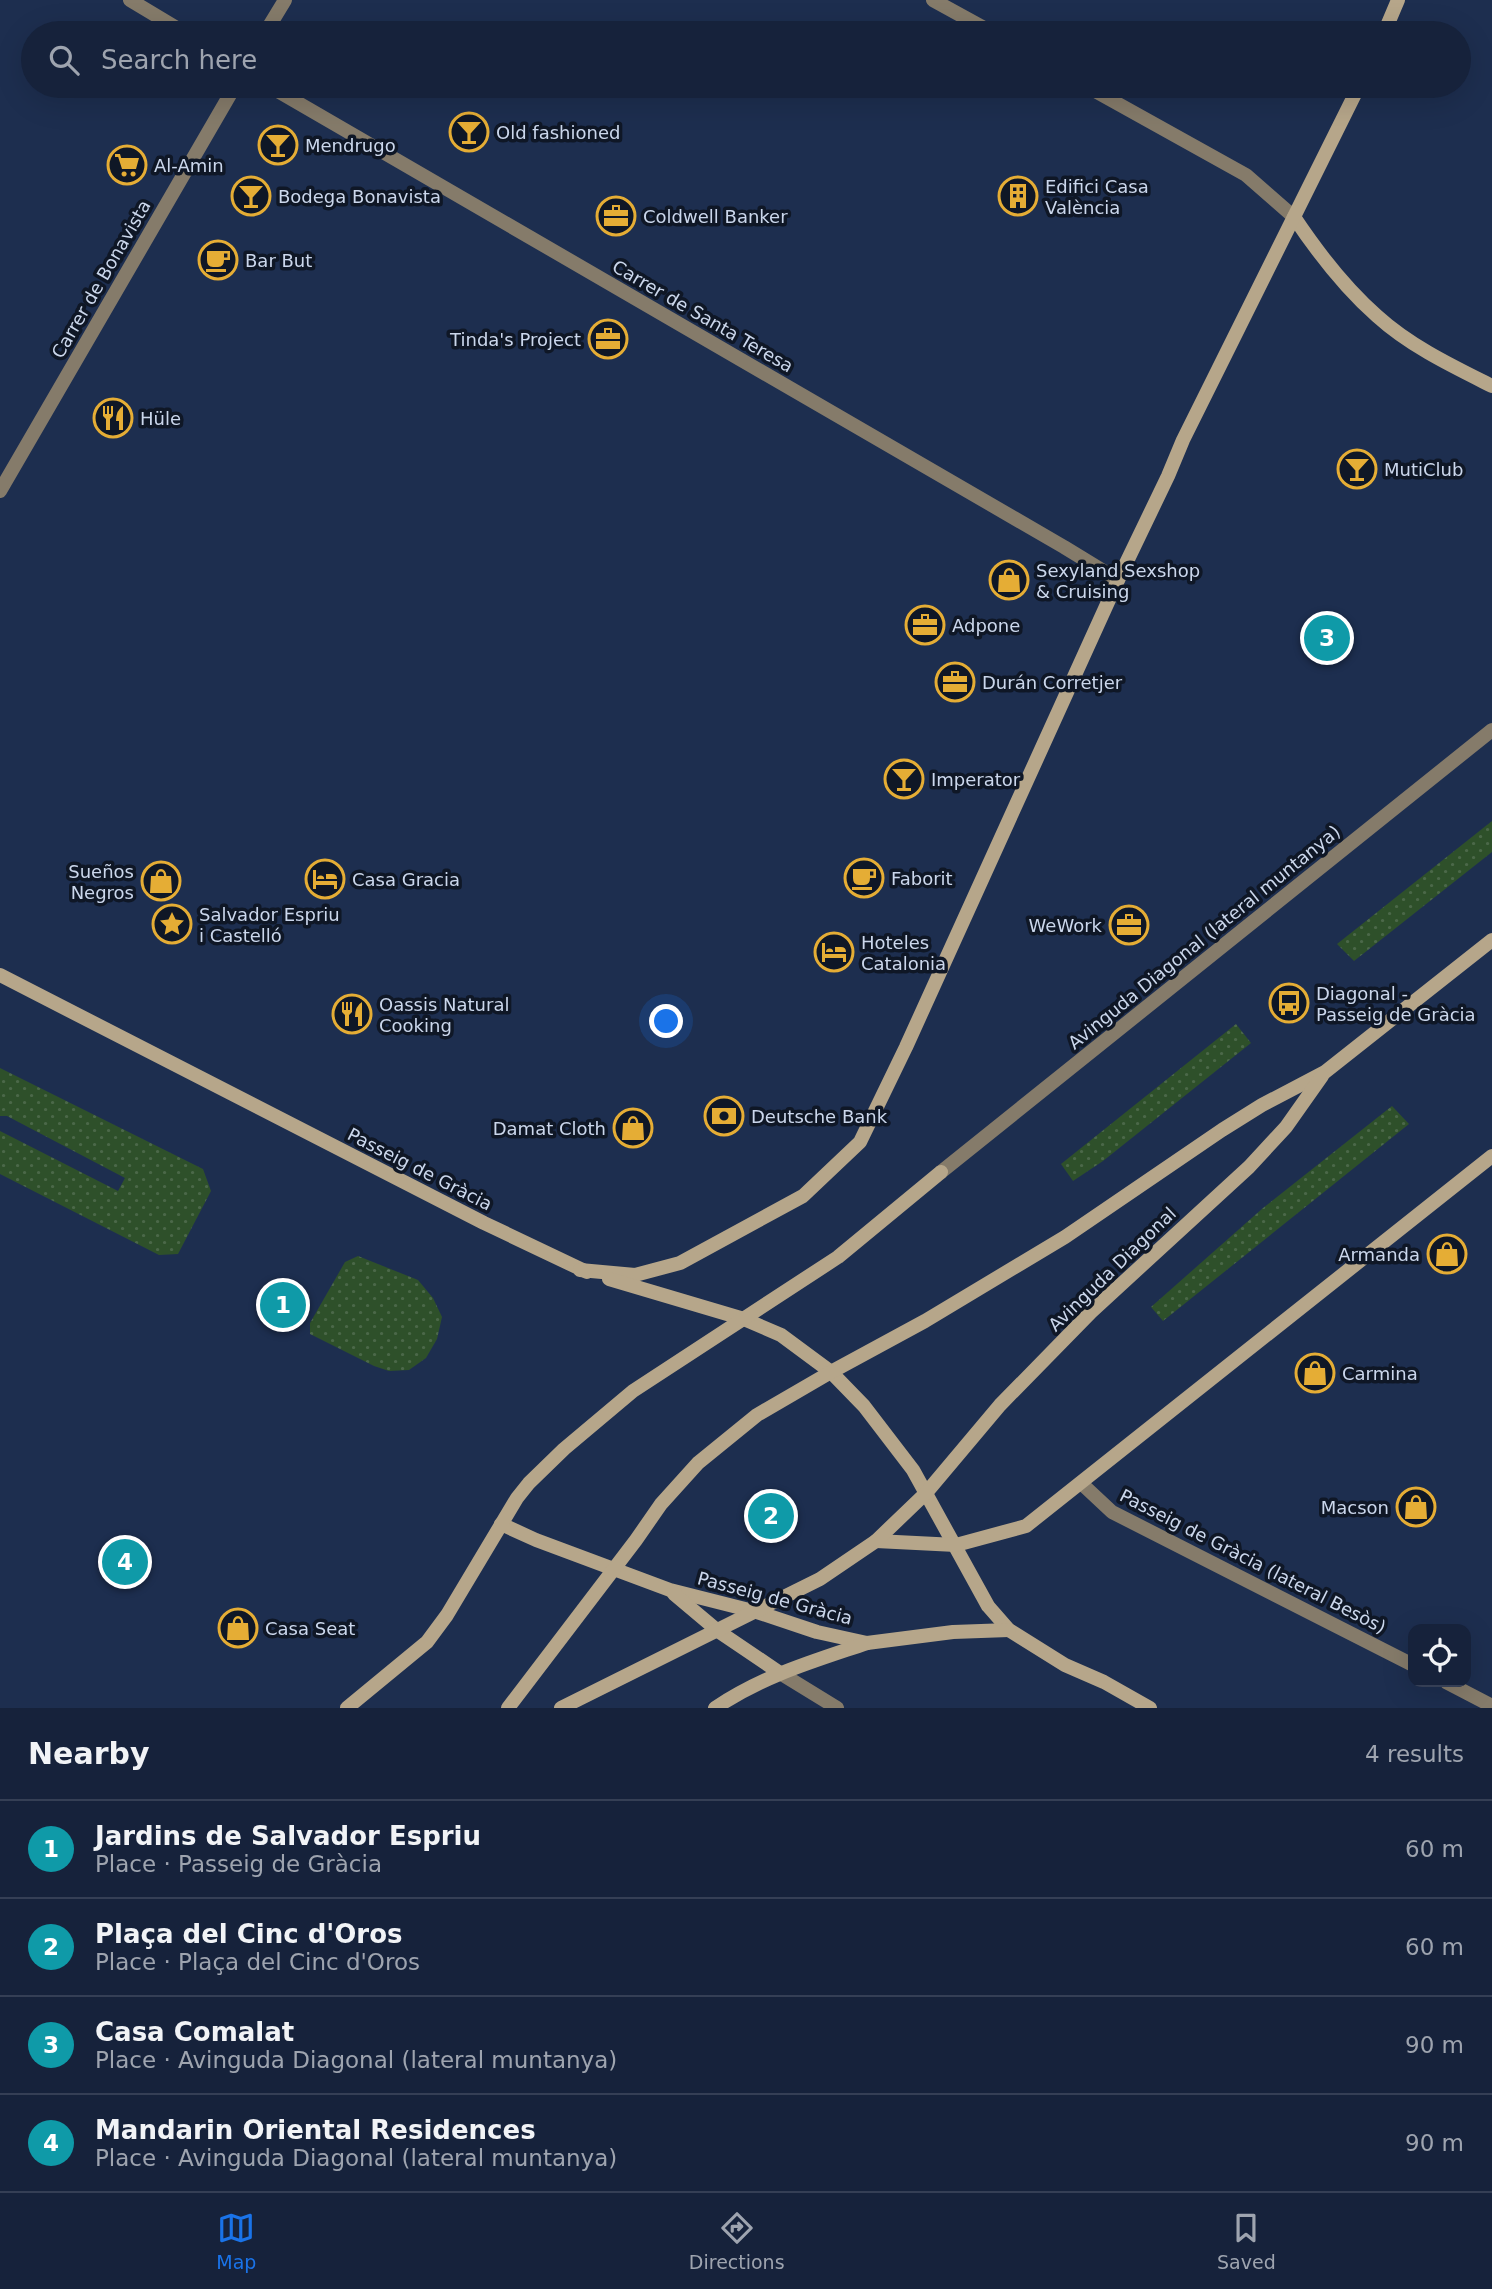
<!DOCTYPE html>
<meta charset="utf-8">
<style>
body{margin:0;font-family:"DejaVu Sans",sans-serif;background:#232f46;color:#f1f3f6}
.controls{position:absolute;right:21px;bottom:21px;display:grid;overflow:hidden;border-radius:14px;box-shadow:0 7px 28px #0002}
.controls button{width:63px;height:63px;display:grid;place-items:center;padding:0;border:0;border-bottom:2px solid #353f55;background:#16223b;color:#f1f3f6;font:35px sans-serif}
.you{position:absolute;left:667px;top:1022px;width:24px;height:24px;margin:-18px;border:5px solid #fff;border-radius:50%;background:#1a73e8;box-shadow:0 0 0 10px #1a73e833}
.badge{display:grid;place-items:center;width:46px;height:46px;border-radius:50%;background:#1a73e8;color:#fff;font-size:23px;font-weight:700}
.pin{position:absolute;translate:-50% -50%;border:4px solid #fff;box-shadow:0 2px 7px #0006}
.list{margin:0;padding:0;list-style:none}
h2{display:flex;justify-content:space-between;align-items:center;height:91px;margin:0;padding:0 28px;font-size:30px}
h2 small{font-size:23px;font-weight:400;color:#9ea4af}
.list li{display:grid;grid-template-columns:46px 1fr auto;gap:21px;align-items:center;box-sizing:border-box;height:98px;padding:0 28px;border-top:2px solid #353f55}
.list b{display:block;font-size:26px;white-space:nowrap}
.list p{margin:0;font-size:23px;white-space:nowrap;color:#9ea4af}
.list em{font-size:23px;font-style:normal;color:#9ea4af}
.icon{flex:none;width:38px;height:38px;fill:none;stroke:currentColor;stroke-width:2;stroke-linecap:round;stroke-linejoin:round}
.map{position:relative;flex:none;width:1492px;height:1708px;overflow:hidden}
.search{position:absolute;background:#16223b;box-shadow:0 7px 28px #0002;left:21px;right:21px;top:21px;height:77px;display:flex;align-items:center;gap:18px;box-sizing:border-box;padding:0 24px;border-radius:38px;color:#9ea4af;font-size:26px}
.sheet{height:483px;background:#16223b}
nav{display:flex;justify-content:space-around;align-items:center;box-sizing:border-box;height:98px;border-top:2px solid #353f55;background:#16223b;font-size:19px;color:#9ea4af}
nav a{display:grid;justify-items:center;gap:4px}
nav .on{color:#1a73e8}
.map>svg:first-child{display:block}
</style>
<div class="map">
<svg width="1492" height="1708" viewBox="0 0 1492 1708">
<defs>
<pattern id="grass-dots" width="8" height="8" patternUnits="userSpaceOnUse" patternTransform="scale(1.75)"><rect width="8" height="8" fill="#2e502a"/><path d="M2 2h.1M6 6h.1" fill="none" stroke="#4b6849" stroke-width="1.8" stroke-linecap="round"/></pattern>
</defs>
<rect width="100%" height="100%" fill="#1d2e4f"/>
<!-- grass -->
<g fill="url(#grass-dots)">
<polygon points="1492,821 1492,852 1354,961 1337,944"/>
<polygon points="1236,1024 1251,1043 1103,1161 1073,1181 1061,1164"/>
<polygon points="0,1068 203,1169 211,1191 178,1254 159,1255 0,1174 0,1131 118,1191 125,1178 7,1116 0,1116"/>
<polygon points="1392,1106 1409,1124 1163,1321 1151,1307 1263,1208"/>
<polygon points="358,1256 418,1280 433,1298 442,1317 437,1339 426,1358 409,1370 389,1371 374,1366 310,1334 310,1323 345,1262"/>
</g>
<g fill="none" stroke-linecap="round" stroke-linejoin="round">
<!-- street -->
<g stroke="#857b6a" stroke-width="14">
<polyline points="130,0 185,33"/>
<polyline points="933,0 993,33"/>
<polyline points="265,33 285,0"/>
<polyline points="269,86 1064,547 1118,580"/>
<polyline points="1086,86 1246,175 1294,217"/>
<polyline points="0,491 235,86"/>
<polyline points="941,1172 1492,730"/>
<polyline points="1081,1483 1112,1512 1413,1665"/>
<polyline points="780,1673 837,1708"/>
<polyline points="1446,1682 1492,1706"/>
</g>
<!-- secondary -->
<g stroke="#b6a68a" stroke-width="14">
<polyline points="1384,33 1398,0"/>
<path d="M 1294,217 C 1318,253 1344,287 1377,316 C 1410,346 1452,366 1492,386"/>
<polyline points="0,975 484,1223 587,1272"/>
<polyline points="580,1270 635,1275 680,1263 803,1196 860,1142 906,1047 1118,580 1168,476 1183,440 1359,86"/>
<polyline points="609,1279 744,1319 781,1335 831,1372 864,1406 913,1470 988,1606 1009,1630 1065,1665 1104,1682 1150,1708"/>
<polyline points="501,1524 536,1540 670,1590 757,1612 817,1632 867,1643 953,1632 1009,1630"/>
<polyline points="876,1541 956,1545 1026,1526 1492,1156"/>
<polyline points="674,1594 718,1631 780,1673"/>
<polyline points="347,1708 427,1642 447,1615 517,1498 529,1483 564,1449 633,1391 838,1257 941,1172"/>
<polyline points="508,1708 636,1540 661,1504 698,1463 757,1415 831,1372 925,1321 1065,1237 1222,1130 1262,1105 1325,1072 1492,940"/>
<polyline points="561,1708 820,1579 876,1541 926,1493 1000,1405 1091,1312 1249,1167 1286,1127 1322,1076"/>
<path d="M 715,1708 C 765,1675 811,1662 867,1643"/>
</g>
</g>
<!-- icons -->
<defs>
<symbol id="bar-ring" viewBox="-11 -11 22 22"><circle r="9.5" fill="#0f1726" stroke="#e5ad35" stroke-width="1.5"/><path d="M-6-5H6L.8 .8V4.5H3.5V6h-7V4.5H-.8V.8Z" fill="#e5ad35"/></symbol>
<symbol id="supermarket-ring" viewBox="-11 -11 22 22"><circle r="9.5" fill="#0f1726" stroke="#e5ad35" stroke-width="1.5"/><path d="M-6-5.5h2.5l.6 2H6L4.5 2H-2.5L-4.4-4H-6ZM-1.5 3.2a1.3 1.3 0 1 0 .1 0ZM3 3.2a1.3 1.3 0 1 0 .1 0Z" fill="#e5ad35"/></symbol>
<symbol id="building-ring" viewBox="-11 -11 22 22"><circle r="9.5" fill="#0f1726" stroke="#e5ad35" stroke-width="1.5"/><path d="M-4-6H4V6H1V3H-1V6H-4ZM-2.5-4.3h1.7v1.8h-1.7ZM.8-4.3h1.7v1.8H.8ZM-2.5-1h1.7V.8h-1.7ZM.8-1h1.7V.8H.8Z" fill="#e5ad35"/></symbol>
<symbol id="office-ring" viewBox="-11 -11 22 22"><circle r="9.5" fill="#0f1726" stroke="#e5ad35" stroke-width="1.5"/><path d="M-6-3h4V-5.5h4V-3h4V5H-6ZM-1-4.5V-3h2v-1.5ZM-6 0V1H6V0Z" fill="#e5ad35"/></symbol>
<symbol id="cafe-ring" viewBox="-11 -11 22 22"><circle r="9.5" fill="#0f1726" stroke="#e5ad35" stroke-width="1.5"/><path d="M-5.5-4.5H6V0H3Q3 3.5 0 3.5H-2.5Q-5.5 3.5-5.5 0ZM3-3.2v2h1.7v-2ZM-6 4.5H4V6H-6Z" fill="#e5ad35"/></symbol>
<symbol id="restaurant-ring" viewBox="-11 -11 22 22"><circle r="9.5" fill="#0f1726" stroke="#e5ad35" stroke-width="1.5"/><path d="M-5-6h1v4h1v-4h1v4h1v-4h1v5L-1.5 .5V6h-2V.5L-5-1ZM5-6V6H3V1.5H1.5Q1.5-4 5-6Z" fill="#e5ad35"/></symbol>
<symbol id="shop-ring" viewBox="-11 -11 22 22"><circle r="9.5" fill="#0f1726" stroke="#e5ad35" stroke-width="1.5"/><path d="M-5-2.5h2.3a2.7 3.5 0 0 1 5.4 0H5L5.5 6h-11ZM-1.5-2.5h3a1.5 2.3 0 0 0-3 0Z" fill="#e5ad35"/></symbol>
<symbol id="hotel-ring" viewBox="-11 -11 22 22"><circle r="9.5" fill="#0f1726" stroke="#e5ad35" stroke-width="1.5"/><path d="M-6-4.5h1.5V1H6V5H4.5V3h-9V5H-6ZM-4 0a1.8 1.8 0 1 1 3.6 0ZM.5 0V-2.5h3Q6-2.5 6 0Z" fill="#e5ad35"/></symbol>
<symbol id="sight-ring" viewBox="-11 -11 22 22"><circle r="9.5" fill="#0f1726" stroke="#e5ad35" stroke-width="1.5"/><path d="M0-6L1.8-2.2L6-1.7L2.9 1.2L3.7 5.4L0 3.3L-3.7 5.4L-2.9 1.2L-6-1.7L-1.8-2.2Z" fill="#e5ad35"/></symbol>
<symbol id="bus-ring" viewBox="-11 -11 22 22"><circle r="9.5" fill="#0f1726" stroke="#e5ad35" stroke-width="1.5"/><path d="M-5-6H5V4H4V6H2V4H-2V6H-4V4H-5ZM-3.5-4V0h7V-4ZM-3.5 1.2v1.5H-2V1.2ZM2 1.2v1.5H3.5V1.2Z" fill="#e5ad35"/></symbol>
<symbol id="bank-ring" viewBox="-11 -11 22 22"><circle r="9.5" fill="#0f1726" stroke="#e5ad35" stroke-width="1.5"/><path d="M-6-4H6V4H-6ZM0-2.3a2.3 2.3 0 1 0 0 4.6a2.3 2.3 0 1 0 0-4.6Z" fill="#e5ad35"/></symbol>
</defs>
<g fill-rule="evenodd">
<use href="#bar-ring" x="447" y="110" width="44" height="44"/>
<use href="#bar-ring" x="256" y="123" width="44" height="44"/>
<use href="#supermarket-ring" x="105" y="143" width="44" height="44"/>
<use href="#bar-ring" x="229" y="174" width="44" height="44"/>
<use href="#building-ring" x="996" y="174" width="44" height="44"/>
<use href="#office-ring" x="594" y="194" width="44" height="44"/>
<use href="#cafe-ring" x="196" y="238" width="44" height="44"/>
<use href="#office-ring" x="586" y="317" width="44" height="44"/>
<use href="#restaurant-ring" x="91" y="396" width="44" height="44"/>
<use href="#bar-ring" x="1335" y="447" width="44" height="44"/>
<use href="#shop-ring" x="987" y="558" width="44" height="44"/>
<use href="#office-ring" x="903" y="603" width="44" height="44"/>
<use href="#office-ring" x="933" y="660" width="44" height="44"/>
<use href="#bar-ring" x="882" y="757" width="44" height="44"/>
<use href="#cafe-ring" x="842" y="856" width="44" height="44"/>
<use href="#hotel-ring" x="303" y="857" width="44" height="44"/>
<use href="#shop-ring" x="139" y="859" width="44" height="44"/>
<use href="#sight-ring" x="150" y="902" width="44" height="44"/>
<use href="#office-ring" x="1107" y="903" width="44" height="44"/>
<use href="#hotel-ring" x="812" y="930" width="44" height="44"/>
<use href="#bus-ring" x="1267" y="981" width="44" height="44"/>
<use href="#restaurant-ring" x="330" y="992" width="44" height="44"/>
<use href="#bank-ring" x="702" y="1094" width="44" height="44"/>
<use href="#shop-ring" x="611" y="1106" width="44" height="44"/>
<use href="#shop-ring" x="1425" y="1232" width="44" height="44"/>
<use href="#shop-ring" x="1293" y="1351" width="44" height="44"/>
<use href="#shop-ring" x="1394" y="1485" width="44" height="44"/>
<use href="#shop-ring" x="216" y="1606" width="44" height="44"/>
</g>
<g text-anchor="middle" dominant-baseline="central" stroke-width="7" stroke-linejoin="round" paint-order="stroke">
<!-- poi labels -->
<g font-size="18" fill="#cbd7ec" stroke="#0f1726" text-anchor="start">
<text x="496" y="132">Old fashioned</text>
<text x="305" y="145">Mendrugo</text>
<text x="154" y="165">Al-Amin</text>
<text x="1045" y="186">Edifici Casa<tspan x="1045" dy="21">València</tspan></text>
<text x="278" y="196">Bodega Bonavista</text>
<text x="643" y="216">Coldwell Banker</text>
<text x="245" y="260">Bar But</text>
<text x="581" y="339" text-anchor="end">Tinda's Project</text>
<text x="140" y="418">Hüle</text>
<text x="1384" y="469">MutiClub</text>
<text x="1036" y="570">Sexyland Sexshop<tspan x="1036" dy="21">&amp; Cruising</tspan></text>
<text x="952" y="625">Adpone</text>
<text x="982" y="682">Durán Corretjer</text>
<text x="931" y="779">Imperator</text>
<text x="134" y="871" text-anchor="end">Sueños<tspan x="134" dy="21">Negros</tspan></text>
<text x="891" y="878">Faborit</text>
<text x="352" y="879">Casa Gracia</text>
<text x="199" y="914">Salvador Espriu<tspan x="199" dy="21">i Castelló</tspan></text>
<text x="1102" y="925" text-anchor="end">WeWork</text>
<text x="861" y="942">Hoteles<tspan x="861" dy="21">Catalonia</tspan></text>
<text x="1316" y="993">Diagonal -<tspan x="1316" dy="21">Passeig de Gràcia</tspan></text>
<text x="379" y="1004">Oassis Natural<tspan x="379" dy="21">Cooking</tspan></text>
<text x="751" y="1116">Deutsche Bank</text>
<text x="606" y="1128" text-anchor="end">Damat Cloth</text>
<text x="1420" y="1254" text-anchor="end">Armanda</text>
<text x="1342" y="1373">Carmina</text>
<text x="1389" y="1507" text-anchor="end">Macson</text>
<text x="265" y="1628">Casa Seat</text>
</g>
<!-- street labels -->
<g font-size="18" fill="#cbd7ec" stroke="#0f1726">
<text transform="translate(101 279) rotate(-60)">Carrer de Bonavista</text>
<text transform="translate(703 316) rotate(30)">Carrer de Santa Teresa</text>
<text transform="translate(1204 937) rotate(-39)">Avinguda Diagonal (lateral muntanya)</text>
<text transform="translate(420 1169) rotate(27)">Passeig de Gràcia</text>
<text transform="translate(1112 1269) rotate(-44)">Avinguda Diagonal</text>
<text transform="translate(1253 1561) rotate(27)">Passeig de Gràcia (lateral Besòs)</text>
<text transform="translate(775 1598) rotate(15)">Passeig de Gràcia</text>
</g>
</g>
</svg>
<div class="controls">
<button><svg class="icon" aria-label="locate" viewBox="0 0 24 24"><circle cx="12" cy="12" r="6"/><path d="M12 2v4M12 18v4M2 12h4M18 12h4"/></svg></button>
</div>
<div class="you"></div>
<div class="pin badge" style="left:283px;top:1305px;background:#0f9aa8">1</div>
<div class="pin badge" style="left:771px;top:1516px;background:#0f9aa8">2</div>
<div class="pin badge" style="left:1327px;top:638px;background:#0f9aa8">3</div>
<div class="pin badge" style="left:125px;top:1562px;background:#0f9aa8">4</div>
<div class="search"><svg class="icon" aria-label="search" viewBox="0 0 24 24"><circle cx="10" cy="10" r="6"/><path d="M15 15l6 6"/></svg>Search here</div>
</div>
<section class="sheet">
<h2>Nearby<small>4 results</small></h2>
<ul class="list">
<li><span class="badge" style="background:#0f9aa8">1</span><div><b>Jardins de Salvador Espriu</b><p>Place · Passeig de Gràcia</p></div><em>60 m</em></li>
<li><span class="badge" style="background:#0f9aa8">2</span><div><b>Plaça del Cinc d'Oros</b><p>Place · Plaça del Cinc d'Oros</p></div><em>60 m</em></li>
<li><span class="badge" style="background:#0f9aa8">3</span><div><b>Casa Comalat</b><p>Place · Avinguda Diagonal (lateral muntanya)</p></div><em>90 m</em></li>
<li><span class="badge" style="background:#0f9aa8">4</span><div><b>Mandarin Oriental Residences</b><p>Place · Avinguda Diagonal (lateral muntanya)</p></div><em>90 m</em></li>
</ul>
</section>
<nav>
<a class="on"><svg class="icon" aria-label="map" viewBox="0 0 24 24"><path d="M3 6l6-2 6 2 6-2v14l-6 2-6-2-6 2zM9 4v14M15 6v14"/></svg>Map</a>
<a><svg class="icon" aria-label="directions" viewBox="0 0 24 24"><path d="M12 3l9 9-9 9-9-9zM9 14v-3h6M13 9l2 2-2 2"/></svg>Directions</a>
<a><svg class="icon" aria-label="saved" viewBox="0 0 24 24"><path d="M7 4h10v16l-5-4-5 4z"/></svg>Saved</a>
</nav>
